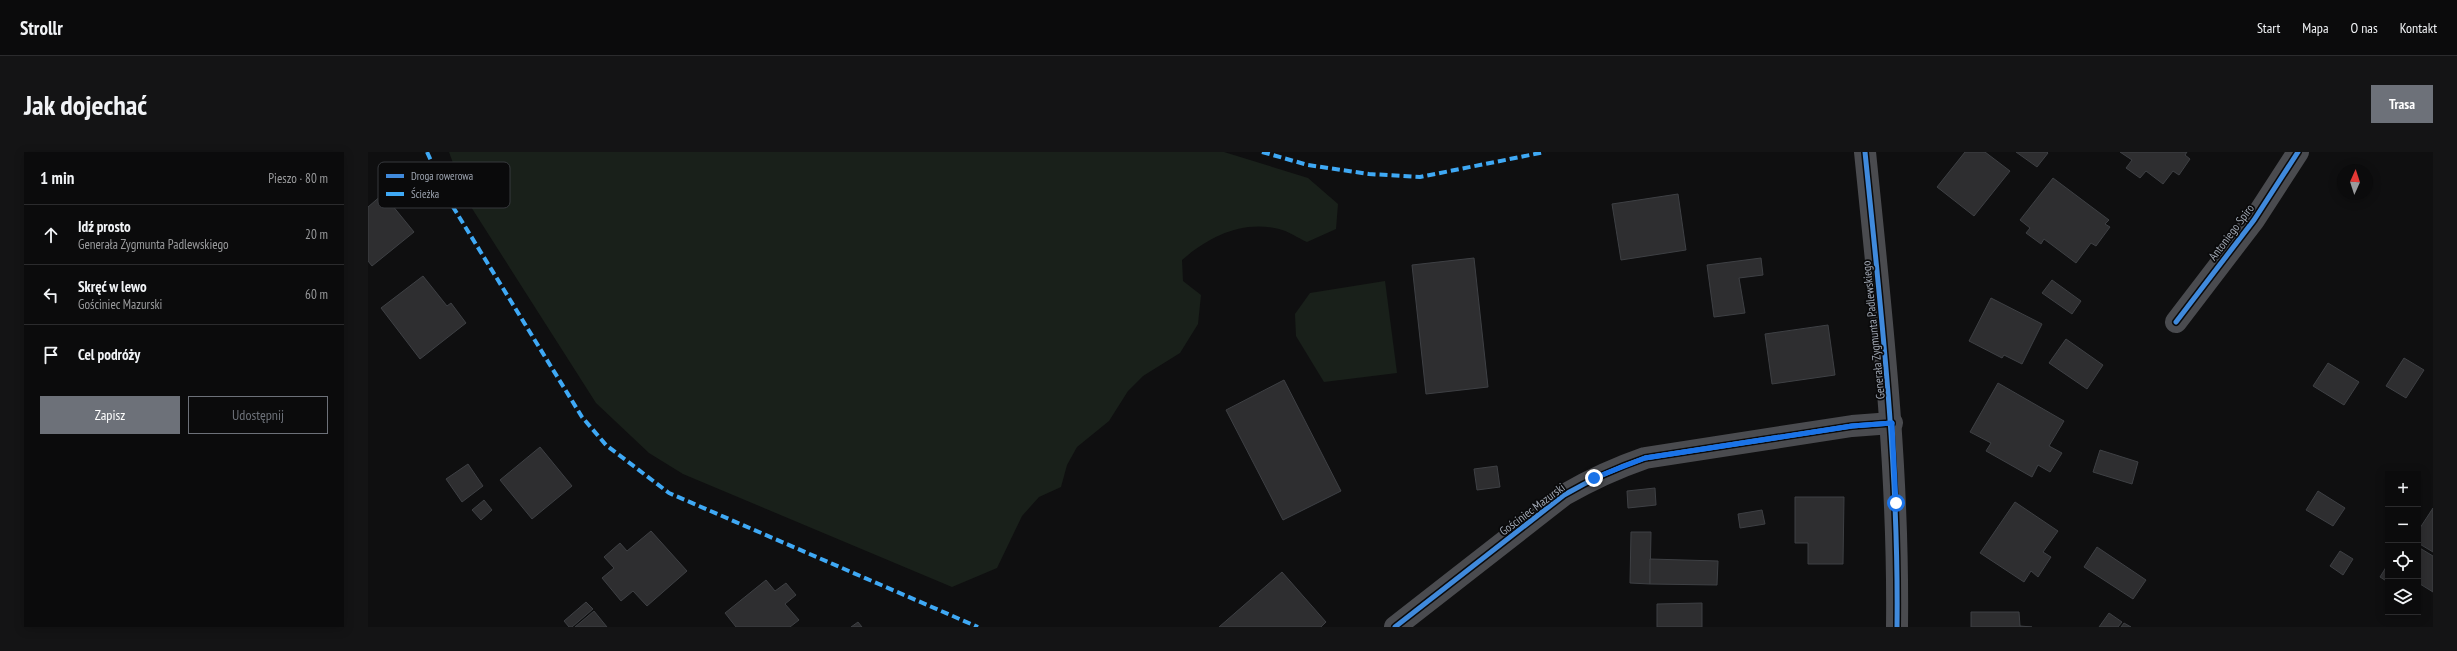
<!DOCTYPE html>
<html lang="pl">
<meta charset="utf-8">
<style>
body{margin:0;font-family:"PT Sans Narrow",sans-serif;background:#141415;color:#f1f3f6}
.controls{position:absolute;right:12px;bottom:12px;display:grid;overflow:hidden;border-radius:0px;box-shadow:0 2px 10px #0003}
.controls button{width:36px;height:36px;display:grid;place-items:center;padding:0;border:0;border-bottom:1px solid #2b2b2d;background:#0b0b0c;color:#f1f3f6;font:20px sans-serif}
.compass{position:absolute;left:1969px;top:12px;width:36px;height:36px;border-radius:50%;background:#0b0b0c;box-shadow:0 2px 10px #0003;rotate:3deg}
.stop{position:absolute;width:12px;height:12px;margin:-9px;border:3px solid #1a73e8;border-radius:50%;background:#fff}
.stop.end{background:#1a73e8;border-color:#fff;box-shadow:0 1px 4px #0008}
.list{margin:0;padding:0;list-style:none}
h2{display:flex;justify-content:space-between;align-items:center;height:52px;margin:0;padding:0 16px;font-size:17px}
h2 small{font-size:13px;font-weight:400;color:#9a9b9d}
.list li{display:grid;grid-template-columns:26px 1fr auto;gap:12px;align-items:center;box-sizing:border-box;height:60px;padding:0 16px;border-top:1px solid #2b2b2d}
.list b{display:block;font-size:15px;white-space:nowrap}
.list p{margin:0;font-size:13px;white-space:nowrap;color:#9a9b9d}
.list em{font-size:13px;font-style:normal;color:#9a9b9d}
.actions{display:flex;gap:8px;padding:12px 16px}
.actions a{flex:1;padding:9px 0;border:1px solid #6d7179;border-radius:0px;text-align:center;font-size:14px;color:#6d7179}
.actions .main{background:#6d7179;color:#fff}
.icon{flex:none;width:22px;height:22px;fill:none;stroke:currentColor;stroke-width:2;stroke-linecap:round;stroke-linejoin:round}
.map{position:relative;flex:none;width:2065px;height:475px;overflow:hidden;border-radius:0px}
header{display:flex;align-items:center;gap:24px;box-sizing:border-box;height:56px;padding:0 20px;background:#0b0b0c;border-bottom:1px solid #2b2b2d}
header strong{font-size:19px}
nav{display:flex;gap:22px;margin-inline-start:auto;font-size:14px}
.intro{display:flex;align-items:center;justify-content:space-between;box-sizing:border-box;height:96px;padding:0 24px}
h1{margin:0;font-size:28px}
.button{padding:10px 18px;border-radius:0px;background:#6d7179;color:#fff;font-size:14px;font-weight:700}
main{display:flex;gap:24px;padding:0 24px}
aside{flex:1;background:#0b0b0c;border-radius:0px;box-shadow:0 2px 10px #0003}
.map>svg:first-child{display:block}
</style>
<header>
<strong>Strollr</strong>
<nav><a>Start</a><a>Mapa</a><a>O nas</a><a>Kontakt</a></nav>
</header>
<div class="intro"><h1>Jak dojechać</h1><a class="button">Trasa</a></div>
<main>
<aside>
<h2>1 min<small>Pieszo · 80 m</small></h2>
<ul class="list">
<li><svg class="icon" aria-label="ahead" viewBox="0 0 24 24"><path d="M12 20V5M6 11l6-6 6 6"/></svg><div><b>Idź prosto</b><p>Generała Zygmunta Padlewskiego</p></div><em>20 m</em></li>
<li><svg class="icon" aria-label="left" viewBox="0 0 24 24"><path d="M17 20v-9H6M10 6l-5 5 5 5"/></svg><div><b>Skręć w lewo</b><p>Gościniec Mazurski</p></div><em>60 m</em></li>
<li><svg class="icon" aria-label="arrive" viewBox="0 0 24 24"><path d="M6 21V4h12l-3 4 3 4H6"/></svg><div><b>Cel podróży</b></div></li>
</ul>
<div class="actions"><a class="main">Zapisz</a><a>Udostępnij</a></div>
</aside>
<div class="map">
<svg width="2065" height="475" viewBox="0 0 2065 475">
<rect width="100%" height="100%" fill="#0f0f10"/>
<!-- green -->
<g fill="#19201a">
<path d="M 81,0 L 856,0 L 940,26 L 970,52 L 968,77 L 939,90 C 930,86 920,79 911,77 C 873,68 841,85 814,108 L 815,129 L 833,143 L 830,172 L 812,201 L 775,224 L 760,239 L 741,269 L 709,295 L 699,313 L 693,335 L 671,345 L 654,364 L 629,416 L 584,435 L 315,322 L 281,301 L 228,251 L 98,47 Z"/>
<polygon points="1017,129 1029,221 956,230 928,184 927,162 942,141"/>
</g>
<!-- building -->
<g fill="#2e2e30" stroke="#3e4044">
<polygon points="1597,0 1617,0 1642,19 1606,64 1569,35"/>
<polygon points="1648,0 1679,0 1680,1 1669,15"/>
<polygon points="1752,0 1819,0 1817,3 1822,7 1811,23 1805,19 1795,32 1778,19 1772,26 1758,16 1764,8"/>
<polygon points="1685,26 1741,68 1737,72 1742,75 1728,94 1723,91 1708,111 1676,87 1673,92 1658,81 1662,76 1652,68"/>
<polygon points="15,42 46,80 4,114 0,109 0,55"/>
<polygon points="1310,42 1318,98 1253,108 1244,52"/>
<polygon points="1106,106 1120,235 1058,242 1044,113"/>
<polygon points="1393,106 1395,123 1371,126 1377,161 1346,165 1339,113"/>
<polygon points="55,124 79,154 83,151 98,171 52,207 13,156"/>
<polygon points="1684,128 1713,149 1704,162 1674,141"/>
<polygon points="1623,146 1674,172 1654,212 1636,203 1634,206 1601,189"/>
<polygon points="1460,173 1467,223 1404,232 1397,182"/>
<polygon points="1698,187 1735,213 1719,237 1681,211"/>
<polygon points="2036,206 2056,218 2038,246 2018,234"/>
<polygon points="1960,211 1991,230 1976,253 1945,234"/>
<polygon points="916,228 973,339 915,368 858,258"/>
<polygon points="1630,231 1696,269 1681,294 1694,301 1682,320 1670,313 1664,325 1618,299 1623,291 1602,280"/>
<polygon points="172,295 204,334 164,367 132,328"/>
<polygon points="1732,298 1770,310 1764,332 1725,320"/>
<polygon points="100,312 115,334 94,350 78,327"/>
<polygon points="1129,314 1132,335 1109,338 1106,317"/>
<polygon points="1287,336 1288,353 1260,356 1259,339"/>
<polygon points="1950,339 1977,356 1965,374 1938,358"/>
<polygon points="1427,345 1476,345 1475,412 1440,412 1440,391 1427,391"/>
<polygon points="116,348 124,358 113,368 104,358"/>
<polygon points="1647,350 1690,379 1675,400 1683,405 1670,425 1663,419 1656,430 1612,401"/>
<polygon points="2065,356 2065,400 2050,391 2050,379"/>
<polygon points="1394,358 1397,372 1372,376 1370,362"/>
<polygon points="283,379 319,419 279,454 265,439 253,449 234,426 246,416 236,405 252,391 259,399"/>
<polygon points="1263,380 1283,380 1282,432 1262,431"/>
<polygon points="1729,395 1778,428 1765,447 1716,415"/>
<polygon points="2050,395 2065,404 2065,440 2052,432 2050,435"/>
<polygon points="1972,399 1985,407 1975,423 1962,414"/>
<polygon points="1282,407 1350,409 1349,433 1282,432"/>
<polygon points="2020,412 2020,430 2012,425"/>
<polygon points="914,420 958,470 953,475 851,475"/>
<polygon points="398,428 407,439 418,431 428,443 417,452 431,468 422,475 368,475 357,461"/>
<polygon points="218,450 225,457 204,475 201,475 196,469"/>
<polygon points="1334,451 1334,475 1289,475 1289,452"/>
<polygon points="226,459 239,475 207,475"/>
<polygon points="1603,460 1651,460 1652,474 1664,475 1603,475"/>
<polygon points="1741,461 1754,470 1750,475 1731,475"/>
<polygon points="490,470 494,475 483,475"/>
<polygon points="1756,471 1763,475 1753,475"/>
</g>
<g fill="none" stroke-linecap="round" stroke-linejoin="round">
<!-- minor -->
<g stroke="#4a4b4f" stroke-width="22">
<path d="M 1497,0 C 1513,158 1531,316 1529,475"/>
<polyline points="1808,170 1886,68 1930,0"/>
<path d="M 1027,475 L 1196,343 C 1222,328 1248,316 1277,306 L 1484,274 L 1524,271"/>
</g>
<!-- quiet -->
<g stroke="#3fa9f5" stroke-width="4" stroke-dasharray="8 4" stroke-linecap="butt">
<polyline points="59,0 82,50 214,265 238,293 301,341 610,475"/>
<polyline points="894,0 940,13 1001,22 1052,25 1177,0"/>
</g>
<defs>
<g id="cycleway">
<path d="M 1497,0 C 1513,158 1531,316 1529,475"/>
<polyline points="1808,170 1886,68 1930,0"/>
<path d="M 1027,475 L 1196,343 C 1222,328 1248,316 1277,306 L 1484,274 L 1524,271"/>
</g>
</defs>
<!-- cycleway casing -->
<use href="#cycleway" stroke="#0a0a0b" stroke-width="8"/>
<!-- cycleway -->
<use href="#cycleway" stroke="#408adc" stroke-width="5"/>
</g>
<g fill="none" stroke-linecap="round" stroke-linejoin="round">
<!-- route -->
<polyline stroke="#1a73e8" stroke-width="5" points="1226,326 1277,306 1484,274 1524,271 1528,351"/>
</g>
<g text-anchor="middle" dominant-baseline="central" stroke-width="3.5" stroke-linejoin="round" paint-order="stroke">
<!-- street labels -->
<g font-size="12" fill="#9fa6b2" stroke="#0a0a0b">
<text transform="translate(1863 80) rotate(-53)">Antoniego Spiro</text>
<text transform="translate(1505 178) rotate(-96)">Generała Zygmunta Padlewskiego</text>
<text transform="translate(1164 357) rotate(-37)">Gościniec Mazurski</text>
</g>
</g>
<!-- legend -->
<rect x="10" y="10" width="132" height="46" rx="6" fill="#0a0a0b" stroke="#37393d" stroke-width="1"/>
<rect x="18" y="22" width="18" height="4" fill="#408adc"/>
<rect x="18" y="40" width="18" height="4" fill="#3fa9f5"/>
<g font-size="11" fill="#9fa6b2">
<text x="43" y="28">Droga rowerowa</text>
<text x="43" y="46">Ścieżka</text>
</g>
</svg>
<div class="controls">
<button>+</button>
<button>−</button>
<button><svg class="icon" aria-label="locate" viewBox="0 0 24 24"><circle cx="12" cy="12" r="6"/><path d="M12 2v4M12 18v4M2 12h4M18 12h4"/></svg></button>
<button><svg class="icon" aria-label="layers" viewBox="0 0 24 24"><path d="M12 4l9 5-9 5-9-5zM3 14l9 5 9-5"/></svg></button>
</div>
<svg class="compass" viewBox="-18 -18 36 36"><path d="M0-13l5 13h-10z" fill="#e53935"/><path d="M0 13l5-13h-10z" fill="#9a9b9d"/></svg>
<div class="stop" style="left:1528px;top:351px"></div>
<div class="stop end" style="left:1226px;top:326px"></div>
</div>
</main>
